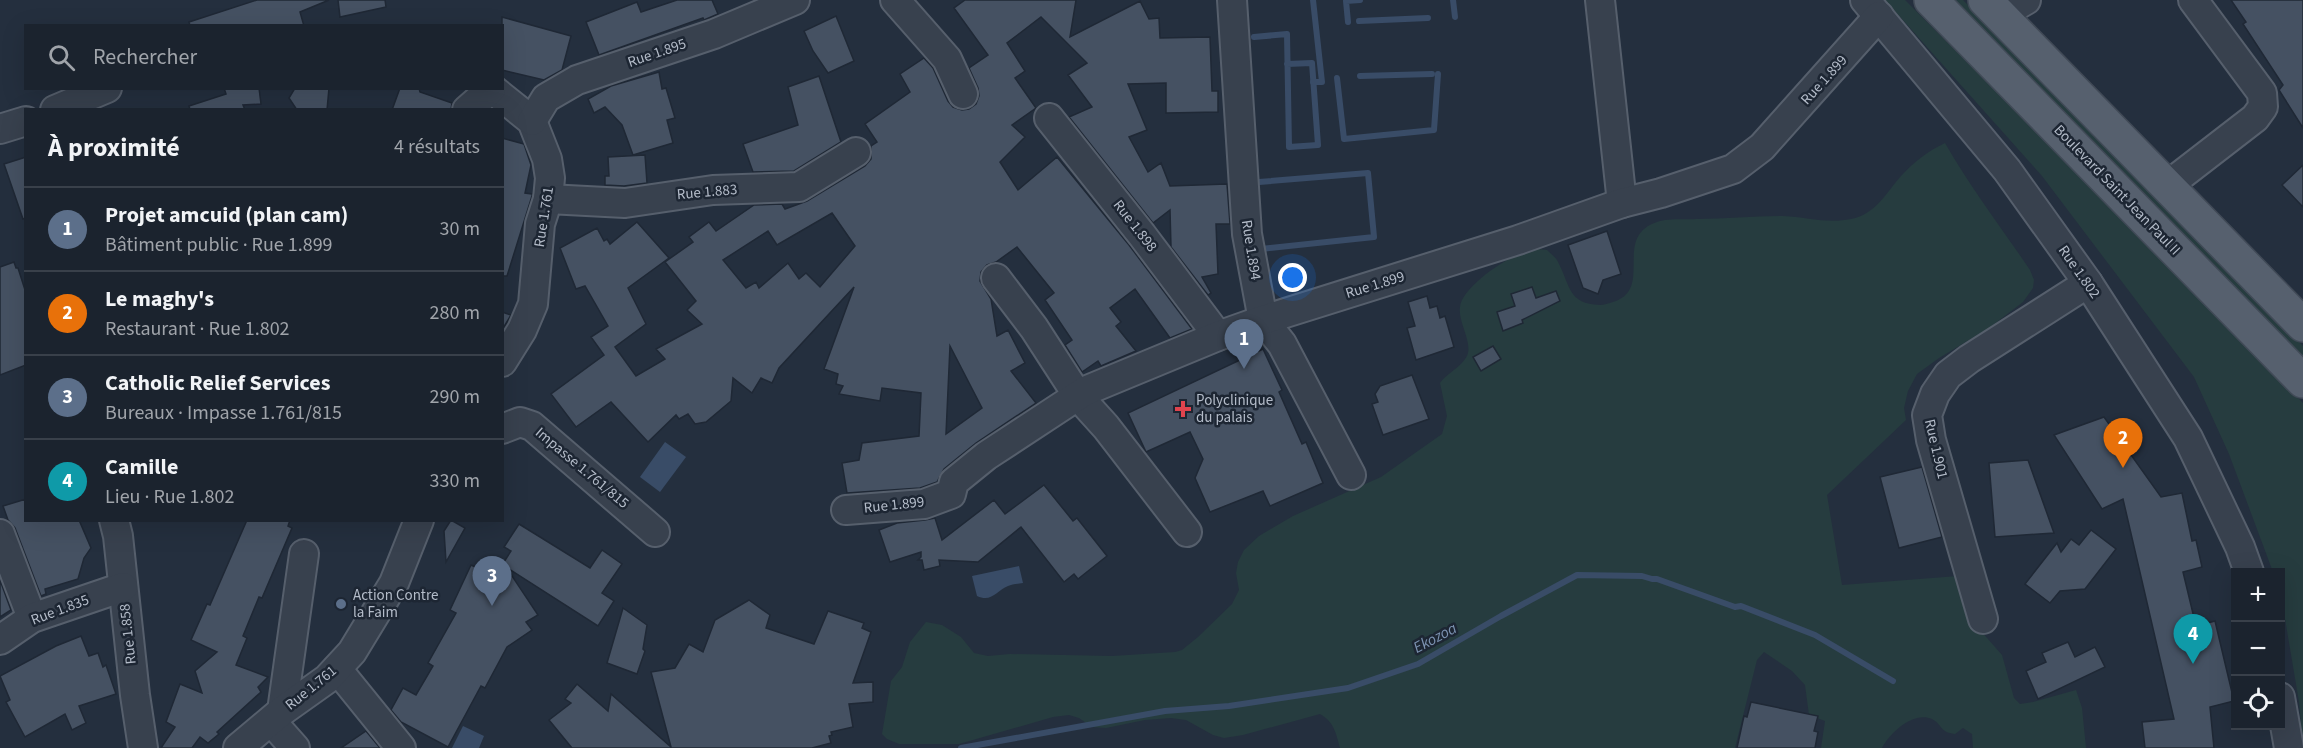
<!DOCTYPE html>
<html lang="fr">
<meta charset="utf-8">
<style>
body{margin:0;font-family:"Source Sans 3",sans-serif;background:#282f3a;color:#f1f3f6}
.controls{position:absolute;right:18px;bottom:18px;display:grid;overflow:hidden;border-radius:0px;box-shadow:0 6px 24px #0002}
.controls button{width:54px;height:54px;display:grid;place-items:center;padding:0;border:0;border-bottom:2px solid #39404a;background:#1b232e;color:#f1f3f6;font:30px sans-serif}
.you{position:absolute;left:1293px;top:278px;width:21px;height:21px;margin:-15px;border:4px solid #fff;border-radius:50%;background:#1a73e8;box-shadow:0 0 0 9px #1a73e833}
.badge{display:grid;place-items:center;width:39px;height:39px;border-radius:50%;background:#8bbbb9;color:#fff;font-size:20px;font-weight:700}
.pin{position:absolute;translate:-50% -50px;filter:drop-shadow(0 2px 3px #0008)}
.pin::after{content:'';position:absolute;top:32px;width:21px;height:18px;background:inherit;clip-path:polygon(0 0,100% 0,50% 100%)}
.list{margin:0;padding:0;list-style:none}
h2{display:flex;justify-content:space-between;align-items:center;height:78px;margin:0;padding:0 24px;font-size:26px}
h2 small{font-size:20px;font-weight:400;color:#a0a4aa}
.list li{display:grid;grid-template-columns:39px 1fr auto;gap:18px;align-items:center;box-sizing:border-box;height:84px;padding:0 24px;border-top:2px solid #39404a}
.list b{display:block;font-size:22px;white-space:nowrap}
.list p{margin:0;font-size:20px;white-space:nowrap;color:#a0a4aa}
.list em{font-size:20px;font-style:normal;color:#a0a4aa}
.icon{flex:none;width:33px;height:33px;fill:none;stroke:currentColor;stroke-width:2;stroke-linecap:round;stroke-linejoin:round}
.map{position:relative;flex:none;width:2303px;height:748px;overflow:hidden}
.search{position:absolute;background:#1b232e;box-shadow:0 6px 24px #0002;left:24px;top:24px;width:480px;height:66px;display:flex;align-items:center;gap:15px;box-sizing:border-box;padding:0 21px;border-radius:0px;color:#a0a4aa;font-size:22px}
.panel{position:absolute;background:#1b232e;box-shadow:0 6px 24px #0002;left:24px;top:108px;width:480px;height:414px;border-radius:0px}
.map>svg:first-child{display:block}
</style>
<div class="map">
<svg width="2303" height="748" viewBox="0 0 2303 748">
<rect width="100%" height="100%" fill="#242f3e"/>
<!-- green -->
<g fill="#263c3f">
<polygon points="1885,0 1905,0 2082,177 2303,403 2303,748 2299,702 2281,595 2280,572 2273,572 2229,454 2194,377 2042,176"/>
<polygon points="1952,0 1963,0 2303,346 2303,359"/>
<path d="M 1945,143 C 1970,187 2001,227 2030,270 L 2034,280 L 2033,288 L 2023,302 L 1989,328 L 1939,358 L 1917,374 L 1908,391 L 1904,408 L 1906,420 L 1827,495 L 1842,585 L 1958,576 L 1973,622 L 2002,655 L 2014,698 L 2020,704 L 2033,702 L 2076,690 L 2082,708 L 2086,748 L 1973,748 L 1972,734 L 1963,728 L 1955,734 C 1939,732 1943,725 1932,719 C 1913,711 1890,733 1882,748 L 1821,748 L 1825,721 L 1809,715 L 1805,685 L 1792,671 L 1764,652 L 1757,660 L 1735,748 L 1340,748 C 1336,733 1334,722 1320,714 L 1243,735 L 1224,738 L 1213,735 L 1186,720 L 1171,718 L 1145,720 L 1106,728 L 1092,727 L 1079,718 L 1069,715 L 1053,717 L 959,744 L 899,744 L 887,739 L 882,734 L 891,681 L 902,667 L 910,642 L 926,622 L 942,625 L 961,637 L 974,653 L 988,656 L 1010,654 L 1112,656 L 1175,652 L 1182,650 L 1198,637 L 1232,604 L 1239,590 L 1236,573 L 1238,562 L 1244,550 L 1259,536 L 1293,516 L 1381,477 L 1442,434 L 1447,416 L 1440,383 C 1447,373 1465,365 1468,353 C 1471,339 1458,322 1460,307 C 1462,286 1513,252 1534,249 C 1538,248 1543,250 1547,250 C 1551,254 1557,258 1559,264 C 1570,285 1568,304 1600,305 C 1604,305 1609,303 1613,302 C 1653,290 1615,241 1652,224 C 1665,217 1682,220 1697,219 C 1726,219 1754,216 1783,216 C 1806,217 1828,224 1851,219 C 1876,214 1886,193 1901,176 C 1914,162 1928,151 1945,143 Z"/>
</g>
<!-- water -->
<g fill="#394c67">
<polygon points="665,442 686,457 660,492 640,477"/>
<path d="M 1019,566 L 1023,583 C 1018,584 1012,584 1008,586 C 997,590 992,603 977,596 L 972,576 Z"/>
<polygon points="463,726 484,736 479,748 452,748"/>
</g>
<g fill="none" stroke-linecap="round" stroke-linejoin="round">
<!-- stream -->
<g stroke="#394c67" stroke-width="6">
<polyline points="1453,0 1455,17"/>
<polyline points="1359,21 1428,18"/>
<polyline points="1348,22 1346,1 1360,0"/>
<polyline points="1254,37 1287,34 1289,147 1318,145 1312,63 1287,64"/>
<polyline points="1360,76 1432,74"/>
<polyline points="1337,78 1344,139 1434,130 1438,74"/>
<polyline points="1313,82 1322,82 1313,0"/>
<polyline points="1259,182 1368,173 1374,237 1261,249"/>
<polyline points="961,748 1165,711 1229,706 1348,688 1418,664 1501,616 1577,575 1642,576 1652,579 1657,579 1735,607 1741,606 1815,635 1893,681"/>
</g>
</g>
<!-- building -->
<g fill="#455162" stroke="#1f2835" stroke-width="1.5" fill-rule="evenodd">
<polygon points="257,0 329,0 300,12 304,26 190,26 189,22"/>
<polygon points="338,0 385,0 386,7 340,17"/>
<polygon points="677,0 712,0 718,14 704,20 703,18 599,55 586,22 637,2 641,12"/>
<path d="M 965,0 L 1076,0 L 1070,37 L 1140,1 L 1149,19 L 1159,18 L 1160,38 L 1210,37 L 1212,91 L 1218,91 L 1218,112 L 1166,113 L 1166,83 L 1128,84 L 1147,130 L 1129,137 L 1148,172 L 1161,163 L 1170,186 L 1227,184 L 1230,224 L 1216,224 L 1218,274 L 1202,277 L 1211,293 L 1208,295 L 1171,247 L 1170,210 L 1153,223 L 1069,117 L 1092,107 L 1068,75 L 1087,63 L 1041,17 L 1007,43 L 1025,71 L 1015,78 L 1036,108 L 1012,125 L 1025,137 L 1000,162 L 1018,190 L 1057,157 L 1129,245 L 1192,329 L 1170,338 L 1135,289 L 1110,308 L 1121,322 L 1116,326 L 1136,351 L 1101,366 L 1098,361 L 1082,372 L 1065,345 L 1072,340 L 1045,300 L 1054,293 L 1017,247 L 996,262 L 987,265 L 981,272 L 980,281 L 991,299 L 997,336 L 1008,330 L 1025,363 L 1011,371 L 1036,403 L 976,443 L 944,469 L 937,482 L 920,488 L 847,493 L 842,463 L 859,460 L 862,443 L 919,436 L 921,393 L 882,388 L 880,401 L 839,394 L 843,386 L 836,384 L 838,374 L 824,369 L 854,287 L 779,368 L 772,383 L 761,378 L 752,393 L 733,378 L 731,401 L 706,422 L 695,424 L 688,414 L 679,419 L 676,415 L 648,442 L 611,402 L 576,427 L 551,394 L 604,355 L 591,337 L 608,326 L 585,286 L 576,289 L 560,248 L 597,228 L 604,241 L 607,239 L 610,244 L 637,222 L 669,258 L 628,288 L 646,324 L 615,347 L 636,376 L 665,359 L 656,349 L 702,324 L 687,310 L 696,301 L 665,262 L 693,242 L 689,237 L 709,222 L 716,231 L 754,205 L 782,204 L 785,209 L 807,201 L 865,166 L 871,159 L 871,146 L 877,142 L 865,124 L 910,92 L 900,74 L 924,58 L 933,68 L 948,101 L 953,107 L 962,110 L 969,109 L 976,104 L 979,96 L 978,88 L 969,68 L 988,55 L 954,8 ZM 832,213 L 855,246 L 820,287 L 806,273 L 799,279 L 788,263 L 759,288 L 756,282 L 746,288 L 723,260 L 768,231 L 777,245 ZM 950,346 L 982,408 L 946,434 Z"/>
<polygon points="2231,0 2303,0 2303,128 2279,90 2283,85 2243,24 2246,22"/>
<polygon points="836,16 854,61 828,73 813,51 804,31"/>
<polygon points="502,17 571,36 562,70 544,80 502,70"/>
<polygon points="659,72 662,89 666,88 675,118 667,120 673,143 633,155 622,125 605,107 594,113 588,99 611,86"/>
<polygon points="819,76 841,142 794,171 753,172 743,144 798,125 788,87"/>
<polygon points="224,88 259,88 261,104 243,105 245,110 190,110 189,106 226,94"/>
<polygon points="295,88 329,88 327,110 297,110 289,98"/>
<polygon points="400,88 419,88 420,92 452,103 451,110 392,110"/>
<polygon points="502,138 524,144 531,165 525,193 532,194 532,196 507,276 502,276"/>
<polygon points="645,155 647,183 624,186 605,185 605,176 609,176 608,157"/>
<polygon points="26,157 26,218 23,219 4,164"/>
<polygon points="2303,165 2303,207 2282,185"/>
<polygon points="1607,231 1621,274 1603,280 1598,294 1583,288 1568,245"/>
<polygon points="14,262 16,268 18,268 26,293 26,365 0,375 0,267"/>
<polygon points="1532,287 1536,298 1556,291 1560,301 1522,320 1523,323 1503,331 1497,312 1515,306 1511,294"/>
<polygon points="1427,296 1430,308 1437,306 1440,318 1445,316 1454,347 1416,360 1407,328 1415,326 1408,302"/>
<polygon points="502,312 511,315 502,330"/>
<polygon points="1493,346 1501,359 1481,371 1473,357"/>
<polygon points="1263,349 1282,390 1279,392 1302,444 1306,442 1323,483 1270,506 1263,491 1210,512 1195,478 1203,459 1190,432 1146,452 1128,413"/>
<polygon points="1412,375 1429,419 1383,435 1372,404 1378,402 1375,394 1380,386"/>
<polygon points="2104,417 2161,497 2182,493 2192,541 2196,540 2202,567 2183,572 2196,626 2215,621 2234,701 2210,707 2214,748 2145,748 2142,722 2174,719 2123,499 2102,509 2054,435"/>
<polygon points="2028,460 2054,533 1995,537 1989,463"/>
<polygon points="1922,467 1942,537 1899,548 1880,477"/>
<polygon points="1044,485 1073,521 1077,518 1107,556 1078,579 1074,574 1064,582 1021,527 978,562 939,560 940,566 924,570 922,560 918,560 921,557 921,552 890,562 879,530 897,523 925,520 935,518 942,540 994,500 1005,514"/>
<polygon points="26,499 26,520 79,520 91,548 84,558 78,579 45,589 46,594 41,596 15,528 8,520 3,506"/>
<polygon points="247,520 290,520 288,526 292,528 262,598 259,597 243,636 247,638 236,665 268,677 258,687 261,692 217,732 219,734 208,743 200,737 192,748 161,748 175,727 166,722 180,684 202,693 195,671 217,652 191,640 207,604 210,605"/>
<polygon points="451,520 465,528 446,562 444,531"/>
<polygon points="519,524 590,568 602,550 622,564 602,593 614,601 598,626 506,567 538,615 526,622 532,630 507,647 485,688 481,686 448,747 401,722 391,710 403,688 416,695 433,666 428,663 456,613 450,610 471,565 495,576 511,551 504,547"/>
<polygon points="2091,530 2116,549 2085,589 2060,591 2050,603 2025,584 2057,543 2061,552 2071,539 2079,545"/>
<polygon points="0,580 11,610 0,617"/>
<polygon points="749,600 770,615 766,628 814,644 828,611 864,623 862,628 871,632 853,683 873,682 873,702 849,704 853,727 831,732 832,735 829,736 831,743 812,748 572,748 549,720 571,703 565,699 577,684 608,711 611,694 671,747 651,672 675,668 689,644 703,652 715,620"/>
<polygon points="623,608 647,625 643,649 645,651 637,674 607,663"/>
<polygon points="81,636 89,656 98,653 103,667 106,665 116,694 79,706 86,723 72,730 65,714 25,737 6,702 10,700 0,676 56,646"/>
<polygon points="2068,642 2075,657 2095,647 2105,667 2038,699 2026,671 2046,662 2042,653"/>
<polygon points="1751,702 1818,716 1814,731 1818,732 1815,748 1737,748 1744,716 1747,717"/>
<polygon points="366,731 380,748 341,748"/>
</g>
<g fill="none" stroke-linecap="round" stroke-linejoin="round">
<defs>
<g id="minor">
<polyline points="895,0 947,59 963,94"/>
<polyline points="1232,0 1247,234 1263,320 1282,344 1351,475"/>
<polyline points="1600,0 1622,203"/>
<polyline points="1865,0 2007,170 2088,283 2188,438 2240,547 2249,572"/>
<polyline points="2000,15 2026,0"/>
<polyline points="491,88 532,121 547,159 550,178 548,199 540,224 533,304 522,330 502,362"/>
<polyline points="55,110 107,88"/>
<polyline points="467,110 491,89"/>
<polyline points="1049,118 1142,235 1218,336"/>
<polyline points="532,121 546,98 577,80 714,34 795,0"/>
<polyline points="0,129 26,121"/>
<polyline points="2167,186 2255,118 2263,107 2262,93 2193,0"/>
<polyline points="548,199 625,203 713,190 799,187 856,152"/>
<polyline points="996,278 1034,328 1078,396 1106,427 1187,532"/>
<polyline points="502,429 520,422 532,426 655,532"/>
<polyline points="846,510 924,504 951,494 954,482 986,456 1085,391 1218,336 1263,320 1518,240 1622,203 1661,193 1733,169 1762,147 1879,16"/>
<polyline points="114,520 118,536 135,695 143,748"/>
<polyline points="0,534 32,618"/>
<polyline points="1983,619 1931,440 1927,415 1935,394 1948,375 1969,359 2088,283"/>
<polyline points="0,640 32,618 123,587"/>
<polyline points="337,669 401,748"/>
<polyline points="2280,697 2289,748"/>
<polyline points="282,711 304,554"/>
<polyline points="272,722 295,748"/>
<polyline points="238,748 282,711 327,679 352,652 394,583 419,520"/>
</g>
<g id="major">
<polyline points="1931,0 2303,381"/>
<polyline points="1985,0 2303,325"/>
</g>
</defs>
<!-- minor casing -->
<use href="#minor" stroke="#565f6c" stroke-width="32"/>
<!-- major casing -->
<use href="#major" stroke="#414a57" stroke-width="36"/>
<!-- minor -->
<use href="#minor" stroke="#38414e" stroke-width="28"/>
<!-- major -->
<use href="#major" stroke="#56606e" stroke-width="33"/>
</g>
<!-- markers -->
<path fill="#e0444e" stroke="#1d2633" stroke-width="2" d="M1180 400h6v6h6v6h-6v6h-6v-6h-6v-6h6z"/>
<circle fill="#5c6f8a" stroke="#1d2633" stroke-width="2" cx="341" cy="604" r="6"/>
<g text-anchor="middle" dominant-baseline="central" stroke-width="5" stroke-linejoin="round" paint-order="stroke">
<!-- street labels -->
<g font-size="15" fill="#b4bcc9" stroke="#1d2633">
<text transform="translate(657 53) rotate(-19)">Rue 1.895</text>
<text transform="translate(1824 80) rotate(-48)">Rue 1.899</text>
<text transform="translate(2117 190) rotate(46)">Boulevard Saint Jean Paul II</text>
<text transform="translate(707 192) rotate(-5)">Rue 1.883</text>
<text transform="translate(544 217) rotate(-81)">Rue 1.761</text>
<text transform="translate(1135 226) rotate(52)">Rue 1.898</text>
<text transform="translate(1251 250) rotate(81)">Rue 1.894</text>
<text transform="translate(2079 272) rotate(55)">Rue 1.802</text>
<text transform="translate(1375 285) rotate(-17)">Rue 1.899</text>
<text transform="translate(1936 449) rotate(77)">Rue 1.901</text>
<text transform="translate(582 468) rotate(40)">Impasse 1.761/815</text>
<text transform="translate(894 505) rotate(-6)">Rue 1.899</text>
<text transform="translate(60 610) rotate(-21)">Rue 1.835</text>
<text transform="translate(128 634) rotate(-96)">Rue 1.858</text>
<text transform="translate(311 688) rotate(-39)">Rue 1.761</text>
</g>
<!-- poi labels -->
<g font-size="15" fill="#b4bcc9" stroke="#1d2633" text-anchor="start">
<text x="1196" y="400">Polyclinique<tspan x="1196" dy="17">du palais</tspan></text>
<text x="353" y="595">Action Contre<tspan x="353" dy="17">la Faim</tspan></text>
</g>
<!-- water labels -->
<g font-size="16" font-style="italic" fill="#7c92b1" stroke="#1d2633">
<text transform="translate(1435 638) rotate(-28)">Ekozoa</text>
</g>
</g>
</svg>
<div class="controls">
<button>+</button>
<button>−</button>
<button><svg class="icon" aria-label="locate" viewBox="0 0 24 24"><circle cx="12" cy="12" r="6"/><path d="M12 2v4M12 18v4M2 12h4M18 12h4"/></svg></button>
</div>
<div class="you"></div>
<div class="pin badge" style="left:1244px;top:369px;background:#5c6f8a">1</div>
<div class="pin badge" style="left:2123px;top:468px;background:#e8710a">2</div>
<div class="pin badge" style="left:492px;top:606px;background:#5c6f8a">3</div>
<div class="pin badge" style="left:2193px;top:664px;background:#0f9aa8">4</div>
<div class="search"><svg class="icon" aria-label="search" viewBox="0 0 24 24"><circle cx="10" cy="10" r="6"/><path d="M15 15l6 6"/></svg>Rechercher</div>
<section class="panel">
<h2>À proximité<small>4 résultats</small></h2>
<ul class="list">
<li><span class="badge" style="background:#5c6f8a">1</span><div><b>Projet amcuid (plan cam)</b><p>Bâtiment public · Rue 1.899</p></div><em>30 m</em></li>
<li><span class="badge" style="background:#e8710a">2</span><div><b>Le maghy's</b><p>Restaurant · Rue 1.802</p></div><em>280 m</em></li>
<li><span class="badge" style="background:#5c6f8a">3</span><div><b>Catholic Relief Services</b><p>Bureaux · Impasse 1.761/815</p></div><em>290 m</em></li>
<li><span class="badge" style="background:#0f9aa8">4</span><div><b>Camille</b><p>Lieu · Rue 1.802</p></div><em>330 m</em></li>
</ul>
</section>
</div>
